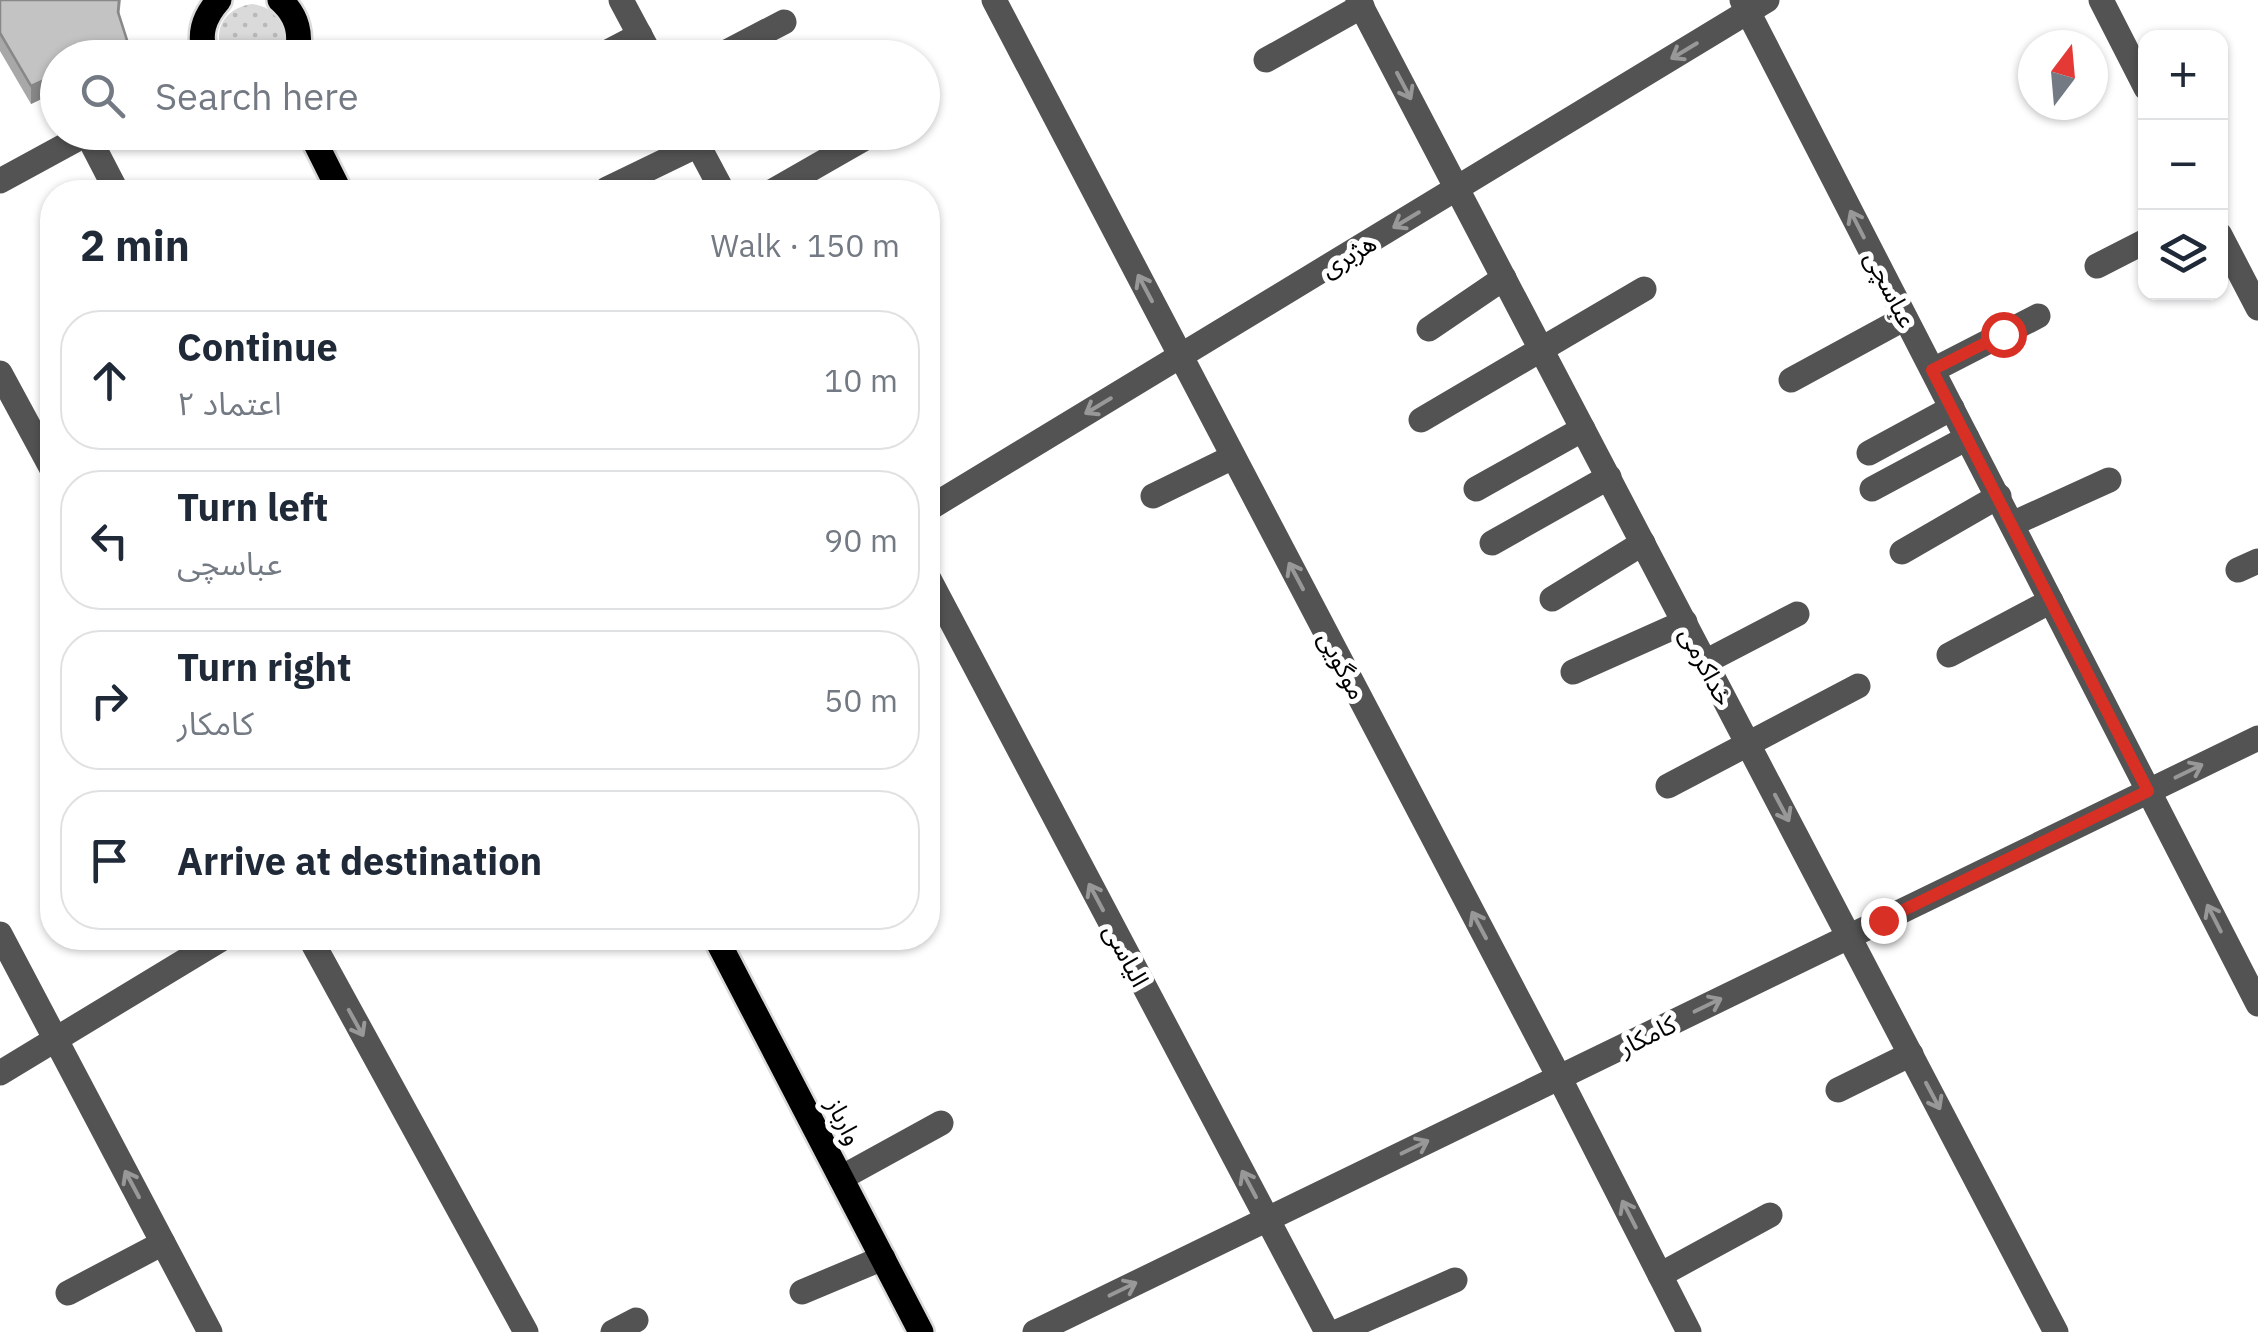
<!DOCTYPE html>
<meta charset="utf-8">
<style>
body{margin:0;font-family:"IBM Plex Sans","Noto Sans Arabic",sans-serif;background:#f2f2f3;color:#1f2937}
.controls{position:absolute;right:30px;top:30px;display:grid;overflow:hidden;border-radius:20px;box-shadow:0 2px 8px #0004}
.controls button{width:90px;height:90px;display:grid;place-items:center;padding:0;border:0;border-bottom:2px solid #e0e1e3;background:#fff;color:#1f2937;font:50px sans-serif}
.compass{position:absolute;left:2018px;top:30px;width:90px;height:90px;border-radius:50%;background:#fff;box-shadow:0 2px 8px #0004;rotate:16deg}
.stop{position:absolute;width:30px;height:30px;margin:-22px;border:8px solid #d93025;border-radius:50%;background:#fff}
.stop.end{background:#d93025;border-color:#fff;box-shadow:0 2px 10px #0008}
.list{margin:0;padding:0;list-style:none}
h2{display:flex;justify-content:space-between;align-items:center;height:130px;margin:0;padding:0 40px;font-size:42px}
h2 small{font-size:32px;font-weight:400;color:#747a83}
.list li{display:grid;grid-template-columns:65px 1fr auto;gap:30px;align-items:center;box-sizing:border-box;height:140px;margin:0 20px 20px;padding:0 20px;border:2px solid #e0e1e3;border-radius:40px}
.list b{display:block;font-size:38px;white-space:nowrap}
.list p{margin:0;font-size:32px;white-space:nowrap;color:#747a83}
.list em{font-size:32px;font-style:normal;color:#747a83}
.icon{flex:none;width:55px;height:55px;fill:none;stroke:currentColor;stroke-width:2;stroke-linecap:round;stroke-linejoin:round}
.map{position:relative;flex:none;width:2258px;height:1332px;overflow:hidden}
.search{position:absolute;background:#fff;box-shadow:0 2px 8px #0004;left:40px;top:40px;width:900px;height:110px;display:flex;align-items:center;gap:25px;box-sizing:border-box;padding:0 35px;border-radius:55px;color:#747a83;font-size:38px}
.panel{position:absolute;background:#fff;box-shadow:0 2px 8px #0004;left:40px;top:180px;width:900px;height:770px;border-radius:40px}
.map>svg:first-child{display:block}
</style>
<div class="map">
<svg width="2258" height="1332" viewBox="0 0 2258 1332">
<defs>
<pattern id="grass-dots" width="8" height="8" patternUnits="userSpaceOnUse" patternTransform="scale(2.5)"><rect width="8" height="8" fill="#dadada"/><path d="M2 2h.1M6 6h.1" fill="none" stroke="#b9b9b9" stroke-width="1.8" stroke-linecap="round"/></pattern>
</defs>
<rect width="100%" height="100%" fill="#fff"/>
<!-- grass -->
<path fill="url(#grass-dots)" d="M 252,4 C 280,8 293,32 280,57 L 225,57 C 210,32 224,8 252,4 Z"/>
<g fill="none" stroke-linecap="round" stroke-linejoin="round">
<defs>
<g id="major">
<path d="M 280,0 C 297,15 303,36 295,58"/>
<path d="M 206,58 C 198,35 203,18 219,0"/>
<polyline points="310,132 340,192"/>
<polyline points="716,938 921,1332"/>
</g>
</defs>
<!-- major casing -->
<use href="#major" stroke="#dbdbdb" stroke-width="30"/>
<!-- minor -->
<g stroke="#535353" stroke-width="25">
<polyline points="621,0 652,58"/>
<polyline points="994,0 1559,1077 1689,1332"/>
<polyline points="1358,0 2056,1332"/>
<polyline points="1742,0 2258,1004"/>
<polyline points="2101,0 2146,88"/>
<polyline points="596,58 640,35"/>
<polyline points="715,58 784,22"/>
<polyline points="1266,60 1362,6"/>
<polyline points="691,132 723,192"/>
<polyline points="87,134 117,192"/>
<polyline points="0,181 90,132"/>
<polyline points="607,189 698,145"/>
<polyline points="771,192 874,133"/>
<polyline points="2220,235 2258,308"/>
<polyline points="2097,266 2146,241"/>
<polyline points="1429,329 1504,278"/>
<polyline points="1933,370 2038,316"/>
<polyline points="0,373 52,469"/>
<polyline points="1791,380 1905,318"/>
<polyline points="1421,420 1644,289"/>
<polyline points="1869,453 1952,408"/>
<polyline points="1476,489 1583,429"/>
<polyline points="1872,489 1967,438"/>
<polyline points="1153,496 1233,457"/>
<polyline points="928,509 1767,0"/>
<polyline points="2012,524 2109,480"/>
<polyline points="1492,543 1609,477"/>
<polyline points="1902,552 1999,496"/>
<polyline points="2238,570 2258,561"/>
<polyline points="928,577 1327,1332"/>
<polyline points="1552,599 1643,543"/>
<polyline points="1949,655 2051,601"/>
<polyline points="1705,662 1797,614"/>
<polyline points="1573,672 1685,622"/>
<polyline points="1668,786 1858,686"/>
<polyline points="0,934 210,1332"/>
<polyline points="310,938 526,1332"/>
<polyline points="0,1073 223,938"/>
<polyline points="1838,1090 1911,1054"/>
<polyline points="841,1178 941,1123"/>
<polyline points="1660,1275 1770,1215"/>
<polyline points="802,1292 883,1258"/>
<polyline points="68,1293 163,1243"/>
<polyline points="613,1332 636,1320"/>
<polyline points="1035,1332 2258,738"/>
<polyline points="1337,1332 1455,1280"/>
</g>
<!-- major -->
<use href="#major" stroke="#000" stroke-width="25"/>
</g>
<!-- wall -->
<polygon fill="#a8a8a8" points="0,0 121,0 119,17 127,58 31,104 0,51"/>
<!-- shaded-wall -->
<g fill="#888">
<polygon points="127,40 127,58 91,58"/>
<polygon points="58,74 58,91 31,104 31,86"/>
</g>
<!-- building -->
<polygon fill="#c3c3c3" stroke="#888" stroke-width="2.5" points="0,0 119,0 118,12 127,40 91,58 58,58 58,74 31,86 0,33"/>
<!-- one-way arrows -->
<defs><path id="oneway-shaft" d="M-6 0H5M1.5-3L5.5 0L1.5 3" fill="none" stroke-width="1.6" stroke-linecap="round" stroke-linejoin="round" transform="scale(2.5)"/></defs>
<g stroke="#989898">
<use href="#oneway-shaft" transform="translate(1684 51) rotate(149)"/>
<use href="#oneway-shaft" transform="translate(1404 86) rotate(62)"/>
<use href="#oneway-shaft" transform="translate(1406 220) rotate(149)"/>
<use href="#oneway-shaft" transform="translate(1857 224) rotate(-117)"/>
<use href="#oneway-shaft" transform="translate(1145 288) rotate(-118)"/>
<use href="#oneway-shaft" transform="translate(1098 406) rotate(149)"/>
<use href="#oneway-shaft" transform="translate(1296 576) rotate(-118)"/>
<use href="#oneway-shaft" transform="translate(2189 771) rotate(-26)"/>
<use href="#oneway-shaft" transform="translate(1782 808) rotate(62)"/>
<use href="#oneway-shaft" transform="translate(1096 897) rotate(-118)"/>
<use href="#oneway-shaft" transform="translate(2214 918) rotate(-117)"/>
<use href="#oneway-shaft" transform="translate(1479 925) rotate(-118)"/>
<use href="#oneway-shaft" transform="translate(1708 1005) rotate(-26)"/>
<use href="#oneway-shaft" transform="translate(356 1023) rotate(61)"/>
<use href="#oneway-shaft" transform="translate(1933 1096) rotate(62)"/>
<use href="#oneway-shaft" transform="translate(1415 1147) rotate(-26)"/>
<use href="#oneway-shaft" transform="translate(132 1184) rotate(-118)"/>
<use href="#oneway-shaft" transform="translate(1249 1184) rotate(-118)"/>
<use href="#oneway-shaft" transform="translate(1629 1214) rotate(-117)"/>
<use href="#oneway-shaft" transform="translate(1123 1289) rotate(-26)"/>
</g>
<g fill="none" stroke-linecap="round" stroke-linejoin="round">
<!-- route -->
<polyline stroke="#d93025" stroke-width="12" points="1883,920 2148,791 1932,370 2003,334"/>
</g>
<g text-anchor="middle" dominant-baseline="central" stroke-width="10" stroke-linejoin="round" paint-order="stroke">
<!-- street labels -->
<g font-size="25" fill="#000" stroke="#fff">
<text transform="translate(1348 255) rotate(-31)">هژبری</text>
<text transform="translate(1891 289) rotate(63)">عباسچی</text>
<text transform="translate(1343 665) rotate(62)">موگویی</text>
<text transform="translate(1707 666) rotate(62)">خداکرمی</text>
<text transform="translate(1127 955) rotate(62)">الیاسی</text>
<text transform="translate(1647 1035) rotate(-26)">کامکار</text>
<text transform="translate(845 1121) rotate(63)">وارباز</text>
</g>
</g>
</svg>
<div class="controls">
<button>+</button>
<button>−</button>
<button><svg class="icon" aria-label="layers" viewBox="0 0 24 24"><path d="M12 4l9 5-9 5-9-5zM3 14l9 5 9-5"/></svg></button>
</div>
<svg class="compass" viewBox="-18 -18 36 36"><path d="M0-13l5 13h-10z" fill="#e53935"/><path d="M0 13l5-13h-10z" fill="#747a83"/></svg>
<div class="stop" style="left:2003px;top:334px"></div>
<div class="stop end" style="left:1883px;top:920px"></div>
<div class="search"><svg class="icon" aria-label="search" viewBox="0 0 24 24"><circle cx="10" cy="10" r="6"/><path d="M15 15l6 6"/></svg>Search here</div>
<section class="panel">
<h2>2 min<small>Walk · 150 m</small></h2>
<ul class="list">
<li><svg class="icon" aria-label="ahead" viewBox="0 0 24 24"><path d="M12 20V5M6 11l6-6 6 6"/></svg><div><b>Continue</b><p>اعتماد ۲</p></div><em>10 m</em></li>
<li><svg class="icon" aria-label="left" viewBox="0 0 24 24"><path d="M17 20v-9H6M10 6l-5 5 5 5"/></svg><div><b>Turn left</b><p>عباسچی</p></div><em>90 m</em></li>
<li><svg class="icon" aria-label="right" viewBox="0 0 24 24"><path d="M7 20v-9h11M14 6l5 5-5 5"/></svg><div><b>Turn right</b><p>کامکار</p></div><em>50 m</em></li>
<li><svg class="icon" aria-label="arrive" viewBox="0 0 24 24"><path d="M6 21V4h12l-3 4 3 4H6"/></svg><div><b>Arrive at destination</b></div></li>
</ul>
</section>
</div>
